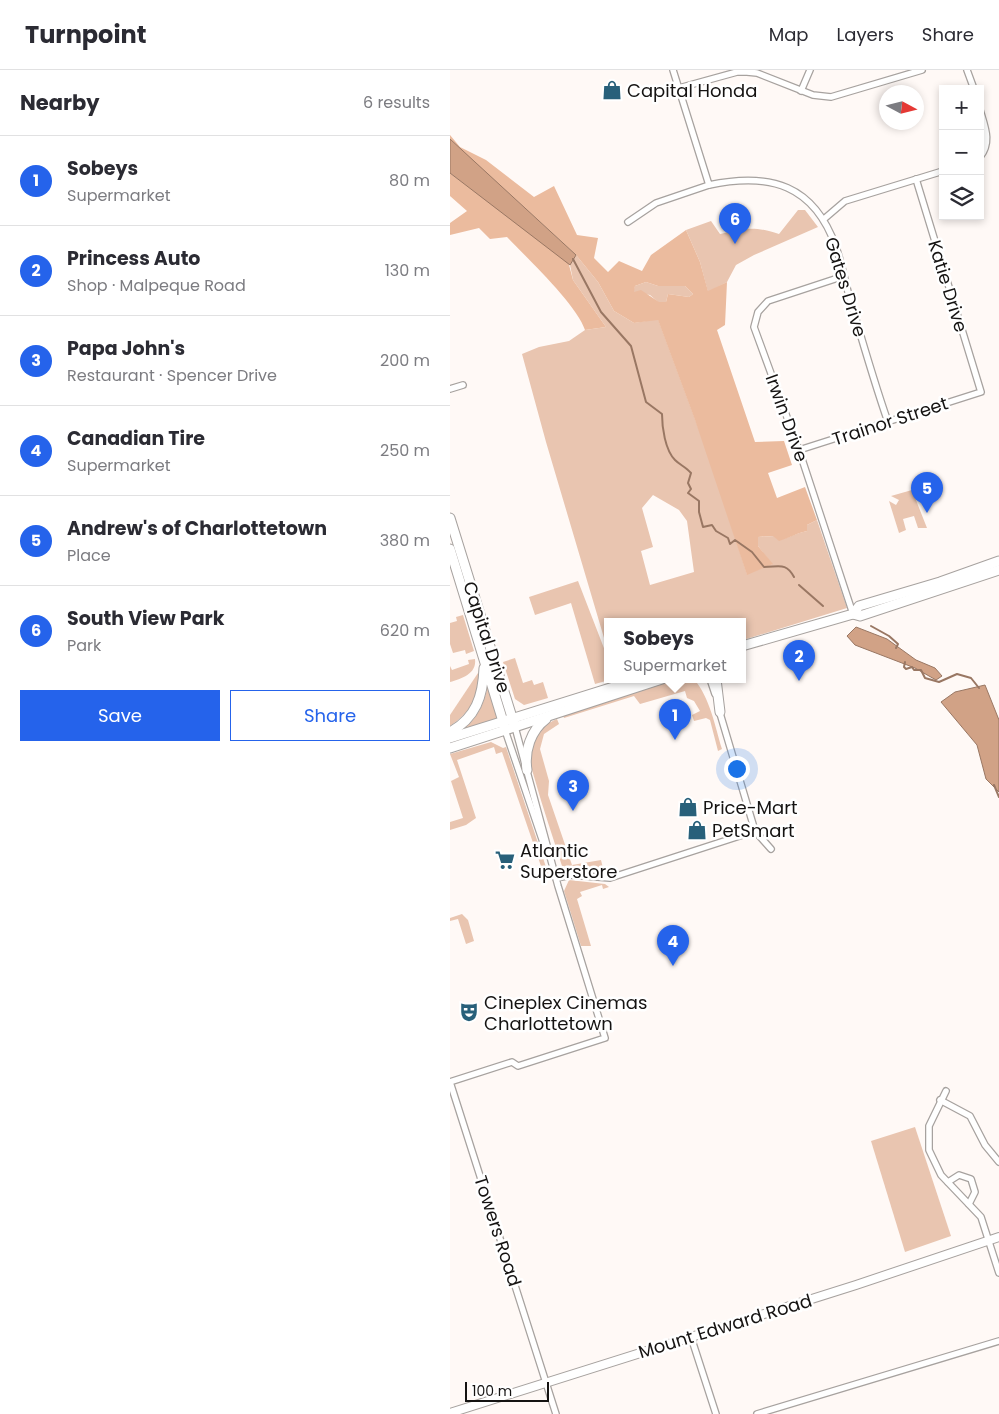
<!DOCTYPE html>
<meta charset="utf-8">
<style>
body{margin:0;font-family:Poppins,sans-serif;background:#f2f2f3;color:#2b2b33}
.controls{position:absolute;right:15px;top:15px;display:grid;overflow:hidden;border-radius:0px;box-shadow:0 2px 8px #0003}
.controls button{width:45px;height:45px;display:grid;place-items:center;padding:0;border:0;border-bottom:1px solid #e1e1e2;background:#fff;color:#2b2b33;font:25px sans-serif}
.compass{position:absolute;left:429px;top:15px;width:45px;height:45px;border-radius:50%;background:#fff;box-shadow:0 2px 8px #0003;rotate:97deg}
.scale{position:absolute;left:15px;bottom:12px;width:84px;box-sizing:border-box;padding-left:5px;border:2px solid #151312;border-top:0;font-size:14px;line-height:18px;white-space:nowrap;color:#151312;-webkit-text-stroke:4px #fff;paint-order:stroke}
.you{position:absolute;left:286px;top:698px;width:18px;height:18px;margin:-12px;border:4px solid #fff;border-radius:50%;background:#1a73e8;box-shadow:0 0 0 8px #1a73e833}
.badge{display:grid;place-items:center;width:32px;height:32px;border-radius:50%;background:#2563eb;color:#fff;font-size:16px;font-weight:700}
.pin{position:absolute;translate:-50% -41px;filter:drop-shadow(0 1px 2px #0008)}
.pin::after{content:'';position:absolute;top:26px;width:18px;height:15px;background:inherit;clip-path:polygon(0 0,100% 0,50% 100%)}
.popup{position:absolute;left:154px;top:548px;width:142px;height:65px;box-sizing:border-box;display:grid;place-content:center;border-radius:0px;background:#fff;filter:drop-shadow(0 1px 4px #0005);font-size:16px;white-space:nowrap;color:#7c7c81}
.popup b{font-size:19px;color:#2b2b33}
.popup::after{content:'';position:absolute;left:50%;top:100%;margin-left:-10px;border:10px solid transparent;border-top-color:#fff}
.list{margin:0;padding:0;list-style:none}
h2{display:flex;justify-content:space-between;align-items:center;height:65px;margin:0;padding:0 20px;font-size:21px}
h2 small{font-size:16px;font-weight:400;color:#7c7c81}
.list li{display:grid;grid-template-columns:32px 1fr auto;gap:15px;align-items:center;box-sizing:border-box;height:90px;padding:0 20px;border-top:1px solid #e1e1e2}
.list b{display:block;font-size:19px;white-space:nowrap}
.list p{margin:0;font-size:16px;white-space:nowrap;color:#7c7c81}
.list em{font-size:16px;font-style:normal;color:#7c7c81}
.actions{display:flex;gap:10px;padding:15px 20px}
.actions a{flex:1;padding:11px 0;border:1px solid #2563eb;border-radius:0px;text-align:center;font-size:18px;color:#2563eb}
.actions .main{background:#2563eb;color:#fff}
.icon{flex:none;width:28px;height:28px;fill:none;stroke:currentColor;stroke-width:2;stroke-linecap:round;stroke-linejoin:round}
.map{position:relative;flex:none;width:549px;height:1344px;overflow:hidden}
header{display:flex;align-items:center;gap:30px;box-sizing:border-box;height:70px;padding:0 25px;background:#fff;border-bottom:1px solid #e1e1e2}
header strong{font-size:24px}
nav{display:flex;gap:28px;margin-inline-start:auto;font-size:18px}
main{display:flex}
aside{flex:1;background:#fff}
.map>svg:first-child{display:block}
</style>
<header>
<strong>Turnpoint</strong>
<nav><a>Map</a><a>Layers</a><a>Share</a></nav>
</header>
<main>
<aside>
<h2>Nearby<small>6 results</small></h2>
<ul class="list">
<li><span class="badge">1</span><div><b>Sobeys</b><p>Supermarket</p></div><em>80 m</em></li>
<li><span class="badge">2</span><div><b>Princess Auto</b><p>Shop · Malpeque Road</p></div><em>130 m</em></li>
<li><span class="badge">3</span><div><b>Papa John's</b><p>Restaurant · Spencer Drive</p></div><em>200 m</em></li>
<li><span class="badge">4</span><div><b>Canadian Tire</b><p>Supermarket</p></div><em>250 m</em></li>
<li><span class="badge">5</span><div><b>Andrew's of Charlottetown</b><p>Place</p></div><em>380 m</em></li>
<li><span class="badge">6</span><div><b>South View Park</b><p>Park</p></div><em>620 m</em></li>
</ul>
<div class="actions"><a class="main">Save</a><a>Share</a></div>
</aside>
<div class="map">
<svg width="549" height="1344" viewBox="0 0 549 1344">
<rect width="100%" height="100%" fill="#fff9f6"/>
<!-- green -->
<g fill="#e9c5b0" fill-rule="evenodd">
<path d="M 348,140 L 355,140 L 368,157 L 304,185 L 286,195 L 277,212 L 258,222 L 250,192 L 236,160 L 261,151 L 270,164 C 294,158 305,156 329,164 Z"/>
<path d="M 126,185 L 148,212 L 164,241 L 184,253 L 208,249 L 255,376 L 297,504 L 322,494 L 308,476 L 308,467 L 324,466 L 329,470 C 339,468 346,463 357,461 L 357,455 L 367,450 L 397,538 L 293,570 L 292,551 L 158,551 L 157,578 L 96,372 L 72,284 L 89,277 L 119,271 L 135,260 L 156,257 L 123,210 L 120,195 ZM 203,425 L 229,440 L 237,451 L 244,502 L 200,515 L 191,481 L 203,477 L 192,438 Z"/>
<polygon points="196,212 208,216 235,216 243,224 239,227 218,224 216,232 208,232 200,225 183,222 185,216"/>
<polygon points="462,420 477,458 468,458 464,446 453,449 456,460 449,463 439,431 446,435 449,430 441,426"/>
<polygon points="128,511 157,586 158,609 163,609 145,614 121,533 85,545 79,527"/>
<polygon points="13,545 24,581 16,584 15,580 3,583 0,574 0,553 7,551 6,547"/>
<polygon points="65,588 73,613 82,610 84,615 93,612 98,628 74,635 65,629 53,592"/>
<path d="M 25,589 C 27,604 11,609 0,612 L 0,596 L 2,600 L 19,594 L 18,590 Z"/>
<path d="M 28,603 C 30,628 19,643 0,656 L 0,645 Z"/>
<path d="M 228,609 L 244,609 C 260,628 265,656 272,679 L 268,681 L 260,650 L 256,648 L 244,651 L 242,645 L 250,641 L 244,631 L 237,628 L 235,621 L 190,634 L 184,626 L 114,648 L 113,646 Z"/>
<path d="M 38,614 L 48,648 L 11,660 C 27,651 35,632 38,614 Z"/>
<path d="M 107,649 L 109,654 L 94,664 L 90,679 L 99,711 L 98,725 L 122,795 L 151,790 L 154,802 L 112,796 C 103,767 93,739 85,710 C 83,703 80,695 80,688 C 81,670 91,655 107,649 Z"/>
<polygon points="41,672 53,678 56,677 98,803 94,805 52,682 46,684 44,677 7,690 26,748 16,755 0,760 0,752 13,748 1,711 9,707 0,684"/>
<polygon points="119,810 155,814 159,817 153,819 152,815 130,822 132,826 127,829 141,876 131,876 114,821"/>
<polygon points="12,844 18,850 24,871 16,874 8,849 0,851 0,848"/>
<polygon points="465,1057 501,1166 455,1182 421,1071"/>
</g>
<!-- forest -->
<g fill="#ebbb9e" fill-rule="evenodd">
<path d="M 0,65 L 10,77 L 36,90 L 84,127 L 104,116 L 127,165 L 148,168 L 144,188 L 158,202 L 169,191 L 192,201 L 201,185 L 236,160 L 250,192 L 258,221 L 277,212 L 275,255 L 267,260 L 305,372 L 334,371 L 342,395 L 318,403 L 327,428 L 355,417 L 367,450 L 357,455 L 357,461 C 347,463 339,468 329,471 L 323,466 L 308,467 L 308,476 L 323,494 L 297,505 L 245,350 L 208,250 L 184,253 L 164,241 L 148,212 L 126,185 L 12,81 L 0,69 ZM 196,212 L 208,216 L 235,216 L 243,224 L 239,227 L 218,224 L 216,232 L 209,232 L 191,220 L 184,222 L 185,216 Z"/>
<path d="M 0,103 L 118,191 L 123,210 L 156,257 L 135,260 C 127,235 77,188 57,167 L 40,169 L 29,158 L 0,165 L 0,153 L 17,141 L 0,126 Z"/>
</g>
<!-- water -->
<g fill="#d1a286" stroke="#997763">
<polygon points="0,69 126,185 120,195 0,103"/>
<polygon points="406,557 437,569 466,590 485,598 492,606 486,610 465,598 405,575 397,566"/>
<polygon points="535,615 549,650 549,722 536,709 527,675 491,632 505,622"/>
</g>
<g fill="none" stroke-linecap="round" stroke-linejoin="round">
<!-- stream -->
<g stroke="#997763" stroke-width="2">
<path d="M 123,189 L 151,242 L 181,276 L 196,332 L 212,344 C 212,357 215,380 225,390 C 230,395 236,397 241,403 L 238,413 L 241,419 L 238,423 L 249,431 L 249,442 L 253,457 L 262,455 L 266,461 L 278,468 L 280,474 L 285,470 L 302,482 L 314,497 C 329,497 336,492 344,507"/>
<polyline points="349,515 373,536"/>
<polyline points="421,556 439,566 448,574 446,578"/>
<polyline points="455,592 454,597 456,599 462,597 464,600 471,600 475,608 489,612 507,604 521,608 529,618"/>
<polyline points="544,715 549,727"/>
</g>
<defs>
<g id="street">
<path d="M 223,0 L 259,115 C 321,102 364,115 386,177 C 392,194 395,212 400,229 C 412,270 424,312 438,352"/>
<polyline points="517,0 524,19"/>
<polyline points="229,18 287,2 297,2 307,3 363,25 381,27 472,0"/>
<polyline points="351,21 360,0"/>
<path d="M 530,40 C 535,57 542,72 530,87"/>
<polyline points="374,149 395,131 493,101"/>
<polyline points="178,152 206,133 259,115"/>
<polyline points="394,206 318,231 308,242 304,257 349,380 403,544"/>
<polyline points="0,319 13,315"/>
<polyline points="349,380 531,322 466,109"/>
<polyline points="260,609 265,624"/>
<polyline points="269,640 305,761 321,779"/>
<polyline points="65,657 108,816 155,968 68,996 62,992 0,1012 106,1344"/>
<polyline points="55,660 95,778"/>
<polyline points="106,808 122,805 160,808 305,761"/>
<polyline points="496,1021 479,1056 479,1080 491,1105 531,1147 549,1203"/>
<polyline points="490,1030 520,1046 535,1075 549,1092"/>
<polyline points="498,1112 509,1105 521,1109 525,1122 519,1134"/>
<polyline points="241,1267 266,1344"/>
<polyline points="307,1344 549,1271"/>
</g>
<polyline id="secondary" points="0,1343 406,1215 549,1167"/>
<g id="primary">
<polyline points="0,448 65,657"/>
<polyline points="0,479 55,658"/>
<polyline points="403,544 409,536 490,512 549,491"/>
<polyline points="292,576 403,544 410,546 549,500"/>
<polyline points="266,609 270,642"/>
<path d="M 0,662 C 26,648 33,626 34,598"/>
<polyline points="0,668 189,609"/>
<polyline points="0,678 212,609"/>
<path d="M 77,700 C 74,681 81,660 96,649"/>
</g>
</defs>
<!-- street casing -->
<use href="#street" stroke="#a7a29f" stroke-width="8"/>
<!-- secondary casing -->
<use href="#secondary" stroke="#a7a29f" stroke-width="10"/>
<!-- primary casing -->
<use href="#primary" stroke="#a7a29f" stroke-width="11"/>
<!-- street -->
<use href="#street" stroke="#fff" stroke-width="5.5"/>
<!-- secondary -->
<use href="#secondary" stroke="#fff" stroke-width="8"/>
<!-- primary -->
<use href="#primary" stroke="#fff" stroke-width="9"/>
</g>
<!-- icons -->
<defs>
<symbol id="shop-bare" viewBox="-9 -9 18 18"><path d="M-5-2.5h2.3a2.7 3.5 0 0 1 5.4 0H5L5.5 6h-11ZM-1.5-2.5h3a1.5 2.3 0 0 0-3 0Z" fill="#28607a" stroke="#fff" stroke-width="2.5" paint-order="stroke"/></symbol>
<symbol id="supermarket-bare" viewBox="-9 -9 18 18"><path d="M-6-5.5h2.5l.6 2H6L4.5 2H-2.5L-4.4-4H-6ZM-1.5 3.2a1.3 1.3 0 1 0 .1 0ZM3 3.2a1.3 1.3 0 1 0 .1 0Z" fill="#28607a" stroke="#fff" stroke-width="2.5" paint-order="stroke"/></symbol>
<symbol id="theatre-bare" viewBox="-9 -9 18 18"><path d="M-5-5.5Q0-4 5-5.5V0Q5 5 0 6Q-5 5-5 0ZM-3.3-2.5H-1v1.5H-3.3ZM1-2.5H3.3v1.5H1ZM-2.8 1Q0 5.5 2.8 1Z" fill="#28607a" stroke="#fff" stroke-width="2.5" paint-order="stroke"/></symbol>
</defs>
<g fill-rule="evenodd">
<use href="#shop-bare" x="148" y="6" width="28" height="28"/>
<use href="#shop-bare" x="224" y="723" width="28" height="28"/>
<use href="#shop-bare" x="233" y="746" width="28" height="28"/>
<use href="#supermarket-bare" x="41" y="776" width="28" height="28"/>
<use href="#theatre-bare" x="5" y="928" width="28" height="28"/>
</g>
<g text-anchor="middle" dominant-baseline="central" stroke-width="5" stroke-linejoin="round" paint-order="stroke">
<!-- poi labels -->
<g font-size="18" fill="#151312" stroke="#fff" text-anchor="start">
<text x="177" y="20">Capital Honda</text>
<text x="253" y="737">Price-Mart</text>
<text x="262" y="760">PetSmart</text>
<text x="70" y="780">Atlantic<tspan x="70" dy="21">Superstore</tspan></text>
<text x="34" y="932">Cineplex Cinemas<tspan x="34" dy="21">Charlottetown</tspan></text>
</g>
<!-- street labels -->
<g font-size="18" fill="#151312" stroke="#fff">
<text transform="translate(498 216) rotate(73)">Katie Drive</text>
<text transform="translate(396 217) rotate(73)">Gates Drive</text>
<text transform="translate(337 348) rotate(70)">Irwin Drive</text>
<text transform="translate(440 351) rotate(-18)">Trainor Street</text>
<text transform="translate(37 567) rotate(72)">Capital Drive</text>
<text transform="translate(48 1161) rotate(72)">Towers Road</text>
<text transform="translate(275 1256) rotate(-17)">Mount Edward Road</text>
</g>
</g>
</svg>
<div class="controls">
<button>+</button>
<button>−</button>
<button><svg class="icon" aria-label="layers" viewBox="0 0 24 24"><path d="M12 4l9 5-9 5-9-5zM3 14l9 5 9-5"/></svg></button>
</div>
<svg class="compass" viewBox="-18 -18 36 36"><path d="M0-13l5 13h-10z" fill="#e53935"/><path d="M0 13l5-13h-10z" fill="#7c7c81"/></svg>
<div class="scale">100 m</div>
<div class="you"></div>
<div class="pin badge" style="left:225px;top:670px">1</div>
<div class="popup"><b>Sobeys</b>Supermarket</div>
<div class="pin badge" style="left:349px;top:611px">2</div>
<div class="pin badge" style="left:123px;top:741px">3</div>
<div class="pin badge" style="left:223px;top:896px">4</div>
<div class="pin badge" style="left:477px;top:443px">5</div>
<div class="pin badge" style="left:285px;top:174px">6</div>
</div>
</main>
